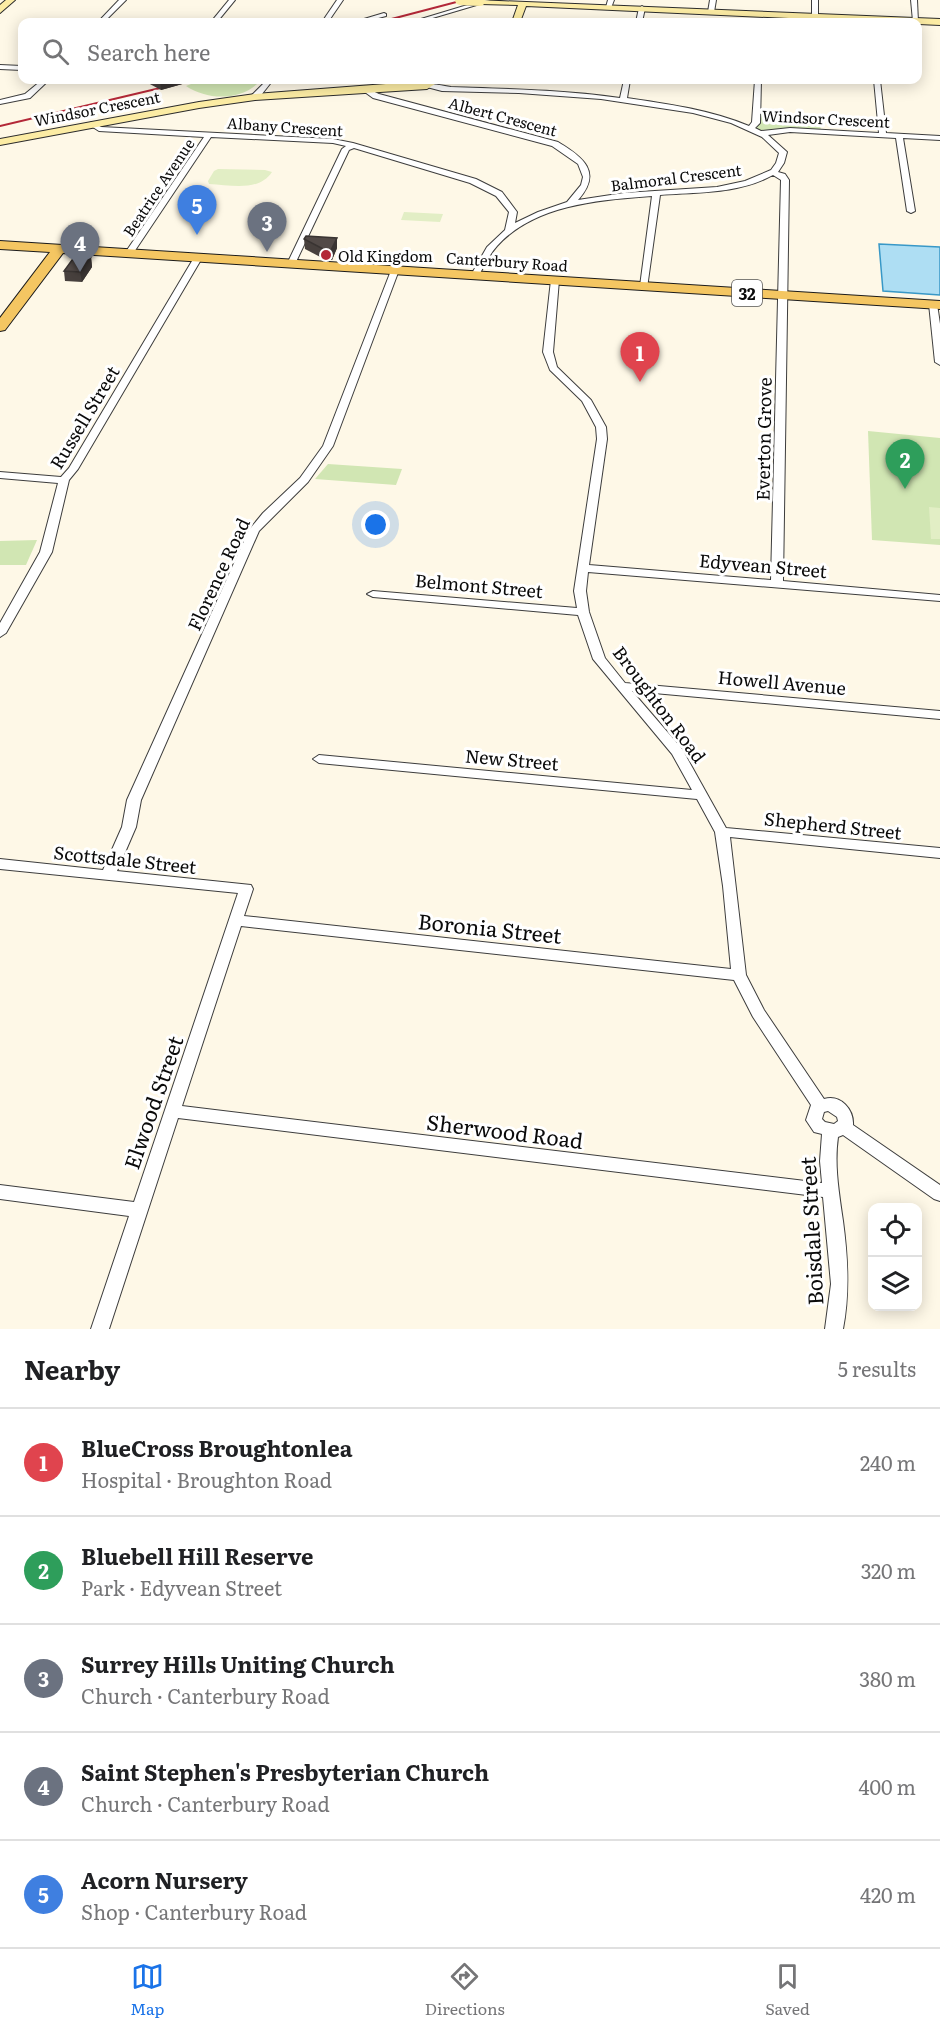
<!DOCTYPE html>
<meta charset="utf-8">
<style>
body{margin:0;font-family:Literata,serif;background:#f6f6f6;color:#202124}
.controls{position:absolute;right:18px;bottom:18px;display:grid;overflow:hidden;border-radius:12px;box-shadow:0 3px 15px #0003}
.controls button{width:54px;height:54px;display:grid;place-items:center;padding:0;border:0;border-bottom:2px solid #e0e0e0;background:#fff;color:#202124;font:30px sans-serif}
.you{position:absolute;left:376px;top:525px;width:21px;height:21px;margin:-15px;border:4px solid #fff;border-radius:50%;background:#1a73e8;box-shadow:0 0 0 9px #1a73e833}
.badge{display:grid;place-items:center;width:39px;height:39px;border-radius:50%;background:#1a73e8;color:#fff;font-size:20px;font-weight:700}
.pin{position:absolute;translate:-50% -50px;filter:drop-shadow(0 2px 3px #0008)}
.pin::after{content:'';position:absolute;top:32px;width:21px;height:18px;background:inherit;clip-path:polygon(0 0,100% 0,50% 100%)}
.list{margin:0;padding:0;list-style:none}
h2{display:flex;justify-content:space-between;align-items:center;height:78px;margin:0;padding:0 24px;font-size:26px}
h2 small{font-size:20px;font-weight:400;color:#757577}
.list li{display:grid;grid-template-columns:39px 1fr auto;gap:18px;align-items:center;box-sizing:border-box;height:108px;padding:0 24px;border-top:2px solid #e0e0e0}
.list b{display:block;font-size:22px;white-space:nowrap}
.list p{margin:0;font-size:20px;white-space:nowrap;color:#757577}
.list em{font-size:20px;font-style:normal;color:#757577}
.icon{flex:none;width:33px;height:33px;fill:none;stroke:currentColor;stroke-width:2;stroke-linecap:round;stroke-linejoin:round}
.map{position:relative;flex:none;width:940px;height:1329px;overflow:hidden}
.search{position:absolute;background:#fff;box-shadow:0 3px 15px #0003;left:18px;right:18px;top:18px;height:66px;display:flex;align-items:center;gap:15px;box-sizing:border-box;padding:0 21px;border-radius:12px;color:#757577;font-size:22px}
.sheet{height:618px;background:#fff}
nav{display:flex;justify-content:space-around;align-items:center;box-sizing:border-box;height:84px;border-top:2px solid #e0e0e0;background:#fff;font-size:16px;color:#757577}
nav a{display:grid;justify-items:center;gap:3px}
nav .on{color:#1a73e8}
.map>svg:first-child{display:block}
</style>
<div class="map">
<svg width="940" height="1329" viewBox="0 0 940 1329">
<rect width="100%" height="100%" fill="#fef8e7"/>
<!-- green -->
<g fill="#d1e6b3">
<path d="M 201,80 L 261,80 C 243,101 208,101 186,86 Z"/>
<polygon points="757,113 819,116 821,131 763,132 754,128"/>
<polygon points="868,431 940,438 940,545 872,540"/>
<polygon points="328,464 402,469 396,485 315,479"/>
<polygon points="37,540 26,565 0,565 0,541"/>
</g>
<!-- pitch -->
<g fill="#e2eec5">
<path d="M 218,169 L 265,170 L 272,172 C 259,192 231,185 209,184 L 208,181 L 214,171 Z"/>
<polygon points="404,212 443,214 440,222 401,220"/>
<polygon points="929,507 940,508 940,539 931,539"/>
</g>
<!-- water -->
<polygon fill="#aedef3" stroke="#3898c7" stroke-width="1.5" points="879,244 940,247 940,295 883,291"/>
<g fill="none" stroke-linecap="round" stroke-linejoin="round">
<defs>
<g id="street">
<polygon points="119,0 126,0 104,22 98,22"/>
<polygon points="229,0 235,0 217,22 211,22"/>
<polygon points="337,0 343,0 328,22 322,22"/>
<polygon points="484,0 490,1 419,22 411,22"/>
<polygon points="608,0 614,0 611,8 606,7"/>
<polygon points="710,0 716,0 714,12 711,14 708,12"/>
<polygon points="812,0 818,0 818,16 815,18 812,16"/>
<polygon points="911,0 917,0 918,22 913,21"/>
<polygon points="642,6 645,8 642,22 636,22 639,8"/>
<polygon points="384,13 386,14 386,16 363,22 354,22"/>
<polygon points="0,65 22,66 22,70 0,69"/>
<polygon points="42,80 49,80 30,98 0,104 0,100 25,94"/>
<polygon points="267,80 273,80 258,99 252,99 252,95"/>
<path d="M 624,80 L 630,80 L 627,98 C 668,104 711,110 749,126 L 752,122 L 755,80 L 761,80 L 760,123 L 755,128 L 761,131 L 790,128 L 879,133 L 874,80 L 880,80 L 886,133 L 940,136 L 940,140 L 903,138 L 915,211 L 911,213 L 907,211 L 896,138 L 790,132 L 768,135 L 787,152 L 784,163 L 778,172 L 785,174 L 789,180 L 783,581 L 940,595 L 940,601 L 588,572 L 586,591 L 589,612 L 605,658 L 625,683 L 940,711 L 940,719 L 632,691 L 682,749 L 726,828 L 940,848 L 940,858 L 730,837 L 746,975 L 764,1010 L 824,1099 C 841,1094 854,1110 853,1125 L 940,1185 L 940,1201 L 934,1199 L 843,1135 L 838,1137 C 834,1165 839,1193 843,1221 C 848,1258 850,1293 843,1329 L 825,1329 L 831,1284 L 823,1197 L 178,1118 L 109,1329 L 91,1329 L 129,1216 L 0,1199 L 0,1185 L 134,1202 L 238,893 L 0,869 L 0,859 L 103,870 L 122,827 L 127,800 L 249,530 L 263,513 L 300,478 L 323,446 L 392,268 L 399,270 L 333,446 L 308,482 L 259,531 L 141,800 L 136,827 L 117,871 L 251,885 L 253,889 L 244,916 L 731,969 L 723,886 L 715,832 L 697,799 L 319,763 L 313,759 L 319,755 L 692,790 L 672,754 L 593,659 L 578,615 L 373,597 L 367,594 L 373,591 L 577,608 L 574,591 L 597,439 L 596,427 L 582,401 L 550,370 L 543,352 L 551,280 L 555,277 L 559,280 L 553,352 L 557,367 L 591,400 L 606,427 L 607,439 L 589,565 L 771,580 L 781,180 L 773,175 C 739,194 698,192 660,195 L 647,288 L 640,286 L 652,196 C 600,200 535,204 497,246 C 489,255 484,266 478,277 L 475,278 L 471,275 L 487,247 L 505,230 L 509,212 L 496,196 L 470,183 L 354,148 L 349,150 L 295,264 L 291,267 L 287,264 L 342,149 L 346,146 L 333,143 L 211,137 L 132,255 L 129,256 L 125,253 L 204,137 L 99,131 L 88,124 L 92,122 L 101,127 L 333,139 L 353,143 L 476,179 L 502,192 L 517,212 L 515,223 L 538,212 L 567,202 L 581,185 L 583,177 L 578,164 L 552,146 L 373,98 L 362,90 L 362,88 L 366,88 L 379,94 L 558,142 C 583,157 603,172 578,200 L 624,193 L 717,187 L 745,181 L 771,170 L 776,163 L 779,153 L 762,137 L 731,123 L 693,113 L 601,99 L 519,93 L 442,91 L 423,86 C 430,82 442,86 451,87 C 507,89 564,90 620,98 ZM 241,926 L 734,980 L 753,1017 L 811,1105 L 806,1120 L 814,1132 L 822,1134 L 820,1161 L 822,1183 L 182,1106 ZM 828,1111 L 837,1117 L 838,1121 L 834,1124 L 825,1122 L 822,1119 L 824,1112 Z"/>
<polygon points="195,256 202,258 78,469 69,480 52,552 6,633 0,637 0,623 40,552 58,483 0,478 0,472 61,477 69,468"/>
<polygon points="933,301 937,304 940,324 940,365 935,362 929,304"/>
</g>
<g id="secondary">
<polygon points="6,0 15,0 0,13 0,5"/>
<polygon points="476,0 940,19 940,25 526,6 520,22 512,22 518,5 480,4"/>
<polygon points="415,80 430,80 435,84 427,89 255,100 199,108 0,145 0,139 199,102 255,94 412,82"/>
</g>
<polygon id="primary" points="0,241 940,301 940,309 63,253 5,330 0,331 0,318 50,252 0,249"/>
</defs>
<!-- street casing -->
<use href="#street" stroke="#3d3d3d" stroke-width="2"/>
<!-- secondary casing -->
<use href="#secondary" stroke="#2c2c2c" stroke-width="2"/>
<!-- primary casing -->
<use href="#primary" stroke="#1b1b1b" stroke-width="2"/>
<!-- street -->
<use href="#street" fill="#fff" fill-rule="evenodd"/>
<!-- secondary -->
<use href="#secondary" fill="#fceca4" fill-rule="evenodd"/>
<!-- primary -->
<use href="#primary" fill="#f4c662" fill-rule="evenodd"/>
<!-- rail -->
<g stroke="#b32838" stroke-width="2">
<polyline points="380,22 464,0"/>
<polyline points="0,126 194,80"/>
</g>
<defs>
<polyline id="secondary-bridge" points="460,0 480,1"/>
</defs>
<!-- secondary-bridge casing -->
<use href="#secondary-bridge" stroke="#2c2c2c" stroke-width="10" stroke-linecap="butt"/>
<!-- secondary-bridge -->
<use href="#secondary-bridge" stroke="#fceca4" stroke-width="10"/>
</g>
<!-- wall -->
<g fill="#47403d">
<polygon points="148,80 193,80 193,81 161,90 148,83"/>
<polygon points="304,239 337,248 332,260 326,260 305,249"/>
<polygon points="91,257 92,267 82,282 65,281 64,271"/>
</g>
<!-- shaded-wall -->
<g fill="#393432">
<polygon points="160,80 193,80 193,81 161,90"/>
<polygon points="337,238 337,248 332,260 331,250"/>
<polygon points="91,257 92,267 82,282 80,272"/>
</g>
<!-- building -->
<g fill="#524a47" stroke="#393432" stroke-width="1.5">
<polygon points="306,236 337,238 331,250 325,250 304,239"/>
<polygon points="75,256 91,257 80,272 64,271"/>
</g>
<!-- markers -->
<circle fill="#b32838" stroke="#fff" stroke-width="2" cx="326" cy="255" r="6"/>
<g text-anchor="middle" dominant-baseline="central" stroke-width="6" stroke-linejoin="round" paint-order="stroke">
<!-- far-street labels -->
<g font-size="15" fill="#0a0a0a" stroke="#fff">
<text transform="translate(97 108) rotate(-11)">Windsor Crescent</text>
<text transform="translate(503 116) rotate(15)">Albert Crescent</text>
<text transform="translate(826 118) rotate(3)">Windsor Crescent</text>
<text transform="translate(285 126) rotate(4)">Albany Crescent</text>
<text transform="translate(676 177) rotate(-7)">Balmoral Crescent</text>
<text transform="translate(158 187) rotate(-56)">Beatrice Avenue</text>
<text transform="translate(507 261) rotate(4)">Canterbury Road</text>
</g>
<!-- far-poi labels -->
<g font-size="15" fill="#0a0a0a" stroke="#fff" text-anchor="start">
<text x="338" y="255">Old Kingdom</text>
</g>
<!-- shield labels -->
<rect fill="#fff" stroke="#545454" stroke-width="1.5" x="732" y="280" width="30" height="26" rx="4.5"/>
<g font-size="16" font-weight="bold" fill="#0a0a0a">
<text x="747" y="293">32</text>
</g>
<!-- street labels -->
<g font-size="18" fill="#0a0a0a" stroke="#fff">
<text transform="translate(84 417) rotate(-59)">Russell Street</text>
<text transform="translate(763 439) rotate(-89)">Everton Grove</text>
<text transform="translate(763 565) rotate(5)">Edyvean Street</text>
<text transform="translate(218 574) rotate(-65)">Florence Road</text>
<text transform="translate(479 585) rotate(5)">Belmont Street</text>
<text transform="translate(782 682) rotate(5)">Howell Avenue</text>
<text transform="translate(660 704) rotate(53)">Broughton Road</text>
<text transform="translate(512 759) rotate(5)">New Street</text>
<text transform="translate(833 825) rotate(6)">Shepherd Street</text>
<text transform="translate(125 859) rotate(6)">Scottsdale Street</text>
</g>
<!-- near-street labels -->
<g font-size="21" fill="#0a0a0a" stroke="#fff">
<text transform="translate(490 927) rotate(6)">Boronia Street</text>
<text transform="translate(152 1102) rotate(-71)">Elwood Street</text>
<text transform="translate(505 1130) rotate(7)">Sherwood Road</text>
<text transform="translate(810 1231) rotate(-93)">Boisdale Street</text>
</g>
</g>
</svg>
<div class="controls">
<button><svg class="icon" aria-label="locate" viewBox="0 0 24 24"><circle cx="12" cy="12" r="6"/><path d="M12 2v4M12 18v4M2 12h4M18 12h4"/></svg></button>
<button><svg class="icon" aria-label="layers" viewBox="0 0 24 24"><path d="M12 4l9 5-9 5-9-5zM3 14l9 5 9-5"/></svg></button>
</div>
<div class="you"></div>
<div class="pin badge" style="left:640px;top:382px;background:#e0444e">1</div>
<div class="pin badge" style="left:905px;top:489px;background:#2e9e5b">2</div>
<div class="pin badge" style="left:267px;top:252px;background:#6b7280">3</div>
<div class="pin badge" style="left:80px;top:272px;background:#6b7280">4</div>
<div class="pin badge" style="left:197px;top:235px;background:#3f7fe0">5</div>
<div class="search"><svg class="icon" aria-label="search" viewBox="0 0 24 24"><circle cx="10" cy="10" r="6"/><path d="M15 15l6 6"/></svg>Search here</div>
</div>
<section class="sheet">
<h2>Nearby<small>5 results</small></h2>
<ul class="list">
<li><span class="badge" style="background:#e0444e">1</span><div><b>BlueCross Broughtonlea</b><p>Hospital · Broughton Road</p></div><em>240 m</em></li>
<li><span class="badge" style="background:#2e9e5b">2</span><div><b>Bluebell Hill Reserve</b><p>Park · Edyvean Street</p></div><em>320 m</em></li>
<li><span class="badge" style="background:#6b7280">3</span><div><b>Surrey Hills Uniting Church</b><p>Church · Canterbury Road</p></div><em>380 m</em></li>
<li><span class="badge" style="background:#6b7280">4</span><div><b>Saint Stephen's Presbyterian Church</b><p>Church · Canterbury Road</p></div><em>400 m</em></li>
<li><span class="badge" style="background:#3f7fe0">5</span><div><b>Acorn Nursery</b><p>Shop · Canterbury Road</p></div><em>420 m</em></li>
</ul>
</section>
<nav>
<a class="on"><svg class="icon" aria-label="map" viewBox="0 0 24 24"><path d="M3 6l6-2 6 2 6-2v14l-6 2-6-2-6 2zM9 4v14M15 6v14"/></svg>Map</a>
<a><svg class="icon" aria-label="directions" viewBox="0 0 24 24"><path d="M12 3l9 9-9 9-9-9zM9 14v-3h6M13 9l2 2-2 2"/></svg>Directions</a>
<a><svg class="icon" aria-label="saved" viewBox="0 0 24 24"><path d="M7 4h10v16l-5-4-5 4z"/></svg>Saved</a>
</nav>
